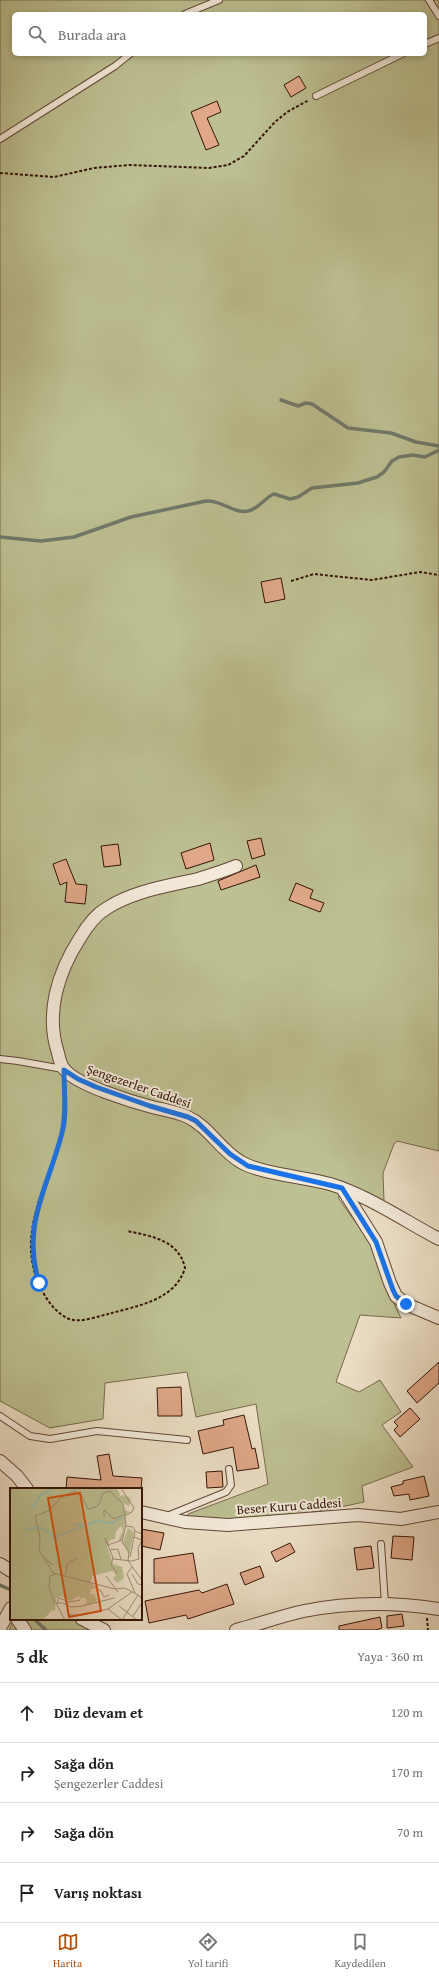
<!DOCTYPE html>
<html lang="tr">
<meta charset="utf-8">
<style>
body{margin:0;font-family:"Gentium Book Plus",serif;background:#f6f6f6;color:#202124}
.stop{position:absolute;width:12px;height:12px;margin:-9px;border:3px solid #1a73e8;border-radius:50%;background:#fff}
.stop.end{background:#1a73e8;border-color:#fff;box-shadow:0 1px 4px #0008}
.list{margin:0;padding:0;list-style:none}
h2{display:flex;justify-content:space-between;align-items:center;height:52px;margin:0;padding:0 16px;font-size:17px}
h2 small{font-size:13px;font-weight:400;color:#757577}
.list li{display:grid;grid-template-columns:26px 1fr auto;gap:12px;align-items:center;box-sizing:border-box;height:60px;padding:0 16px;border-top:1px solid #e0e0e0}
.list b{display:block;font-size:15px;white-space:nowrap}
.list p{margin:0;font-size:13px;white-space:nowrap;color:#757577}
.list em{font-size:13px;font-style:normal;color:#757577}
.icon{flex:none;width:22px;height:22px;fill:none;stroke:currentColor;stroke-width:2;stroke-linecap:round;stroke-linejoin:round}
.map{position:relative;flex:none;width:439px;height:1630px;overflow:hidden}
.search{position:absolute;background:#fff;box-shadow:0 2px 6px #0003;left:12px;right:12px;top:12px;height:44px;display:flex;align-items:center;gap:10px;box-sizing:border-box;padding:0 14px;border-radius:6px;color:#757577;font-size:15px}
.sheet{height:292px;background:#fff}
nav{display:flex;justify-content:space-around;align-items:center;box-sizing:border-box;height:56px;border-top:1px solid #e0e0e0;background:#fff;font-size:11px;color:#757577}
nav a{display:grid;justify-items:center;gap:2px}
nav .on{color:#b45309}
.map>svg:first-child{display:block}
</style>
<div class="map">
<svg width="439" height="1630" viewBox="0 0 439 1630">
<rect width="100%" height="100%" fill="#ecdfc6"/>
<filter id="stains"><feTurbulence type="fractalNoise" baseFrequency=".005" numOctaves="4"/><feColorMatrix values="0 0 0 0 .2 0 0 0 0 .09 0 0 0 0 .02 0 0 0 .5 -.17"/></filter>
<radialGradient id="worn" r=".72"><stop offset=".6" stop-color="#630" stop-opacity="0"/><stop offset="1" stop-color="#630" stop-opacity=".3"/></radialGradient>
<!-- green -->
<g fill="#bdc092" stroke="#786a4c" fill-rule="evenodd">
<path d="M 0,0 L 439,0 L 439,1151 L 397,1141 L 394,1144 L 383,1173 L 384,1201 L 338,1180 L 339,1199 L 372,1245 L 383,1280 L 401,1318 L 360,1315 L 336,1382 L 359,1392 L 380,1380 L 401,1412 L 382,1425 L 413,1467 L 362,1486 L 364,1502 C 309,1514 244,1526 187,1516 L 188,1514 L 268,1484 L 256,1404 L 196,1417 L 187,1372 L 105,1383 L 103,1419 L 50,1428 L 0,1401 ZM 14,14 L 425,14 L 425,54 L 14,54 Z"/>
<polygon points="14,1619 72,1619 93,1630 9,1630"/>
</g>
<g fill="none" stroke-linecap="round" stroke-linejoin="round">
<!-- stream -->
<g stroke="#71796b" stroke-width="3.5">
<polyline points="281,400 298,406 306,403 312,404 348,428 391,433 416,442 439,446"/>
<path d="M 0,537 L 41,541 L 74,537 L 131,517 L 206,501 C 223,500 233,514 248,511 C 259,509 264,498 274,494 L 290,499 L 298,497 L 312,488 L 358,483 L 377,477 L 384,472 L 392,461 L 399,457 L 413,455 L 425,457 L 439,450"/>
<polyline points="0,1585 11,1590"/>
<polyline points="34,1619 46,1630"/>
</g>
</g>
<!-- building -->
<g fill="#e0a889" stroke="#341406">
<polygon points="299,76 306,88 291,97 284,85"/>
<polygon points="217,101 221,112 207,118 219,145 206,150 191,112"/>
<polygon points="281,578 285,599 265,603 261,582"/>
<polygon points="261,838 265,855 252,859 247,841"/>
<polygon points="210,843 214,860 186,869 181,853"/>
<polygon points="118,844 121,865 104,867 101,846"/>
<polygon points="66,859 76,884 87,885 85,904 65,902 67,882 60,885 53,864"/>
<polygon points="256,865 260,877 221,890 218,881"/>
<polygon points="296,883 313,890 310,898 324,903 320,912 289,900"/>
<polygon points="439,1362 439,1383 417,1403 407,1391"/>
<polygon points="181,1387 182,1416 158,1416 157,1388"/>
<polygon points="410,1408 420,1419 400,1437 394,1430 398,1426 394,1422"/>
<polygon points="244,1415 252,1449 255,1448 259,1468 237,1471 233,1447 203,1454 198,1431 224,1425 223,1420"/>
<polygon points="109,1454 113,1476 142,1478 141,1489 66,1489 67,1477 101,1480 97,1456"/>
<polygon points="222,1471 223,1487 207,1488 206,1472"/>
<polygon points="424,1476 429,1496 410,1500 409,1494 394,1496 391,1487 403,1484 403,1481"/>
<polygon points="141,1529 164,1533 160,1550 141,1546"/>
<polygon points="393,1536 414,1537 412,1560 391,1558"/>
<polygon points="290,1543 295,1552 276,1562 271,1552"/>
<polygon points="371,1546 374,1568 357,1570 354,1548"/>
<polygon points="193,1553 198,1583 154,1583 154,1559"/>
<polygon points="260,1566 264,1577 245,1585 240,1573"/>
<polygon points="227,1584 234,1604 188,1619 186,1615 149,1623 145,1601 199,1590 202,1593"/>
<polygon points="402,1614 404,1626 387,1628 387,1616"/>
<polygon points="380,1617 382,1628 376,1630 339,1630 339,1626"/>
</g>
<g fill="none" stroke-linecap="round" stroke-linejoin="round">
<defs>
<g id="lane">
<polyline points="429,0 439,16"/>
<polyline points="185,14 219,0"/>
<polyline points="425,44 439,38"/>
<polyline points="316,96 402,54"/>
<polyline points="0,139 115,66 130,54"/>
<polyline points="0,1059 18,1061 63,1069"/>
<polyline points="0,1416 30,1436 50,1439 97,1431 187,1440"/>
<polyline points="167,1516 226,1492 231,1485 229,1469"/>
<polyline points="381,1544 385,1604"/>
</g>
<g id="street">
<path d="M 236,866 C 224,871 211,875 198,879 C 168,886 133,891 107,908 C 95,915 87,926 80,938 C 58,972 45,1013 58,1053 C 59,1058 61,1066 65,1070 C 77,1085 133,1102 152,1107 C 164,1110 177,1112 188,1117 C 209,1127 221,1151 241,1162 C 261,1174 306,1177 330,1184 C 369,1196 403,1220 439,1239"/>
<polyline points="342,1188 376,1242 390,1283 396,1296 406,1304 439,1318"/>
<polyline points="0,1461 17,1476 27,1489"/>
<polyline points="141,1512 185,1522 228,1525 358,1515 401,1519 439,1512"/>
<polyline points="0,1564 11,1571"/>
<polyline points="17,1619 25,1630"/>
<polyline points="82,1619 104,1630"/>
<polyline points="0,1628 11,1608"/>
<path d="M 236,1630 C 259,1624 281,1616 304,1611 C 349,1602 394,1602 439,1609"/>
</g>
</defs>
<!-- lane casing -->
<use href="#lane" stroke="#624736" stroke-width="8"/>
<!-- street casing -->
<use href="#street" stroke="#624736" stroke-width="14"/>
<!-- path -->
<g stroke="#341406" stroke-width="2" stroke-dasharray="3 2" stroke-linecap="butt">
<polyline points="0,173 54,177 94,168 129,165 209,168 228,165 244,156 275,122 287,112 309,100"/>
<polyline points="291,581 314,574 372,580 420,572 439,575"/>
<path d="M 64,1085 C 64,1101 65,1118 62,1133 C 51,1176 23,1221 33,1266 C 37,1284 49,1309 67,1318 C 79,1324 95,1317 108,1314 C 136,1306 175,1301 185,1268 C 179,1240 151,1236 127,1231"/>
<polyline points="427,1618 428,1630"/>
</g>
<!-- lane -->
<use href="#lane" stroke="#f3eada" stroke-width="6"/>
<!-- street -->
<use href="#street" stroke="#f3eada" stroke-width="12"/>
</g>
<g fill="none" stroke-linecap="round" stroke-linejoin="round">
<!-- route -->
<path stroke="#1a73e8" stroke-width="5" d="M 39,1283 C 21,1225 48,1188 62,1133 C 67,1113 64,1090 64,1070 L 78,1079 L 96,1087 L 150,1106 L 188,1117 L 196,1121 L 230,1154 L 248,1166 L 342,1188 L 376,1242 L 393,1290 L 396,1296 L 406,1304"/>
</g>
<g text-anchor="middle" dominant-baseline="central" stroke-width="4" stroke-linejoin="round" paint-order="stroke">
<!-- street labels -->
<g font-size="13" fill="#341406" stroke="#f3eada">
<text transform="translate(139 1086) rotate(19)">Şengezerler Caddesi</text>
<text transform="translate(289 1506) rotate(-4)">Beser Kuru Caddesi</text>
</g>
</g>
<!-- overview -->
<g transform="translate(10 1488)">
<rect width="132" height="132" fill="#ecdfc6"/>
<path d="M 0,0 L 106,0 L 110,6 L 109,9 L 113,7 L 119,9 L 121,12 L 119,18 L 113,15 L 115,22 L 120,24 L 116,26 L 113,51 L 108,53 L 113,42 L 111,38 L 106,43 L 105,51 L 100,52 L 97,58 L 103,76 L 112,79 L 114,90 L 108,95 L 103,91 L 106,87 L 103,83 L 82,88 L 82,93 L 78,92 L 84,101 L 81,101 L 80,106 L 84,106 L 87,112 L 84,115 L 71,118 L 77,115 L 75,109 L 71,111 L 69,108 L 60,113 L 51,108 L 46,111 L 45,123 L 42,122 L 33,132 L 0,132 ZM 118,40 L 124,44 L 119,67 L 113,55 Z" fill="#bdc092"/>
<path fill="none" stroke="#9abdaf" stroke-width="2" d="M 23,19 L 30,8 L 44,0M 64,36 L 76,37 L 87,33 L 102,35 L 112,29M 16,42 L 29,39 L 46,49 L 76,37"/>
<path fill="none" stroke="#a28e79" stroke-width="1" d="M 111,0 L 124,20 L 122,24 L 114,28M 94,29 L 94,22 L 104,31 L 113,27M 116,38 L 123,39 L 125,43 L 132,46M 98,58 L 95,50 L 98,57M 100,62 L 103,70 L 101,77 L 107,85 L 105,84M 120,69 L 124,49M 34,70 L 29,62 L 30,49 L 25,28 L 38,23 L 52,9 L 64,3 L 71,6 L 78,21 L 88,18 L 93,5 L 100,3 L 113,16 L 116,36 L 112,54 L 119,64 L 118,73M 103,71 L 122,73 L 129,71 L 128,60 L 132,52 L 124,49 L 125,43M 111,72 L 108,61 L 100,62 L 98,57 L 112,52M 118,73 L 132,92M 43,77 L 34,70 L 43,85 L 105,101 L 115,100 L 130,108 L 132,113M 122,79 L 117,86 L 125,105M 122,86 L 128,96 L 132,97M 56,87 L 57,76 L 67,70M 96,88 L 108,104M 78,92 L 84,99 L 91,103 L 94,109 L 99,107M 47,115 L 49,110 L 59,114 L 70,112M 45,116 L 39,99 L 40,88 L 46,86M 109,118 L 127,132M 98,121 L 112,132 L 128,107M 60,127 L 72,127 L 98,121 L 122,104M 123,128 L 131,116M 55,132 L 46,115 L 53,115 L 61,119 L 73,118 L 104,110"/>
<path fill="#d6520b" fill-opacity="0.15" stroke="#d6520b" stroke-width="2" d="M 70,5 L 91,123 L 59,129 L 38,10 Z"/>
<rect width="132" height="132" fill="none" stroke="#341406" stroke-width="2"/>
</g>
<rect width="100%" height="100%" filter="url(#stains)"/>
<rect width="100%" height="100%" fill="url(#worn)"/>
</svg>
<div class="stop" style="left:39px;top:1283px"></div>
<div class="stop end" style="left:406px;top:1304px"></div>
<div class="search"><svg class="icon" aria-label="search" viewBox="0 0 24 24"><circle cx="10" cy="10" r="6"/><path d="M15 15l6 6"/></svg>Burada ara</div>
</div>
<section class="sheet">
<h2>5 dk<small>Yaya · 360 m</small></h2>
<ul class="list">
<li><svg class="icon" aria-label="ahead" viewBox="0 0 24 24"><path d="M12 20V5M6 11l6-6 6 6"/></svg><div><b>Düz devam et</b></div><em>120 m</em></li>
<li><svg class="icon" aria-label="right" viewBox="0 0 24 24"><path d="M7 20v-9h11M14 6l5 5-5 5"/></svg><div><b>Sağa dön</b><p>Şengezerler Caddesi</p></div><em>170 m</em></li>
<li><svg class="icon" aria-label="right" viewBox="0 0 24 24"><path d="M7 20v-9h11M14 6l5 5-5 5"/></svg><div><b>Sağa dön</b></div><em>70 m</em></li>
<li><svg class="icon" aria-label="arrive" viewBox="0 0 24 24"><path d="M6 21V4h12l-3 4 3 4H6"/></svg><div><b>Varış noktası</b></div></li>
</ul>
</section>
<nav>
<a class="on"><svg class="icon" aria-label="map" viewBox="0 0 24 24"><path d="M3 6l6-2 6 2 6-2v14l-6 2-6-2-6 2zM9 4v14M15 6v14"/></svg>Harita</a>
<a><svg class="icon" aria-label="directions" viewBox="0 0 24 24"><path d="M12 3l9 9-9 9-9-9zM9 14v-3h6M13 9l2 2-2 2"/></svg>Yol tarifi</a>
<a><svg class="icon" aria-label="saved" viewBox="0 0 24 24"><path d="M7 4h10v16l-5-4-5 4z"/></svg>Kaydedilen</a>
</nav>
